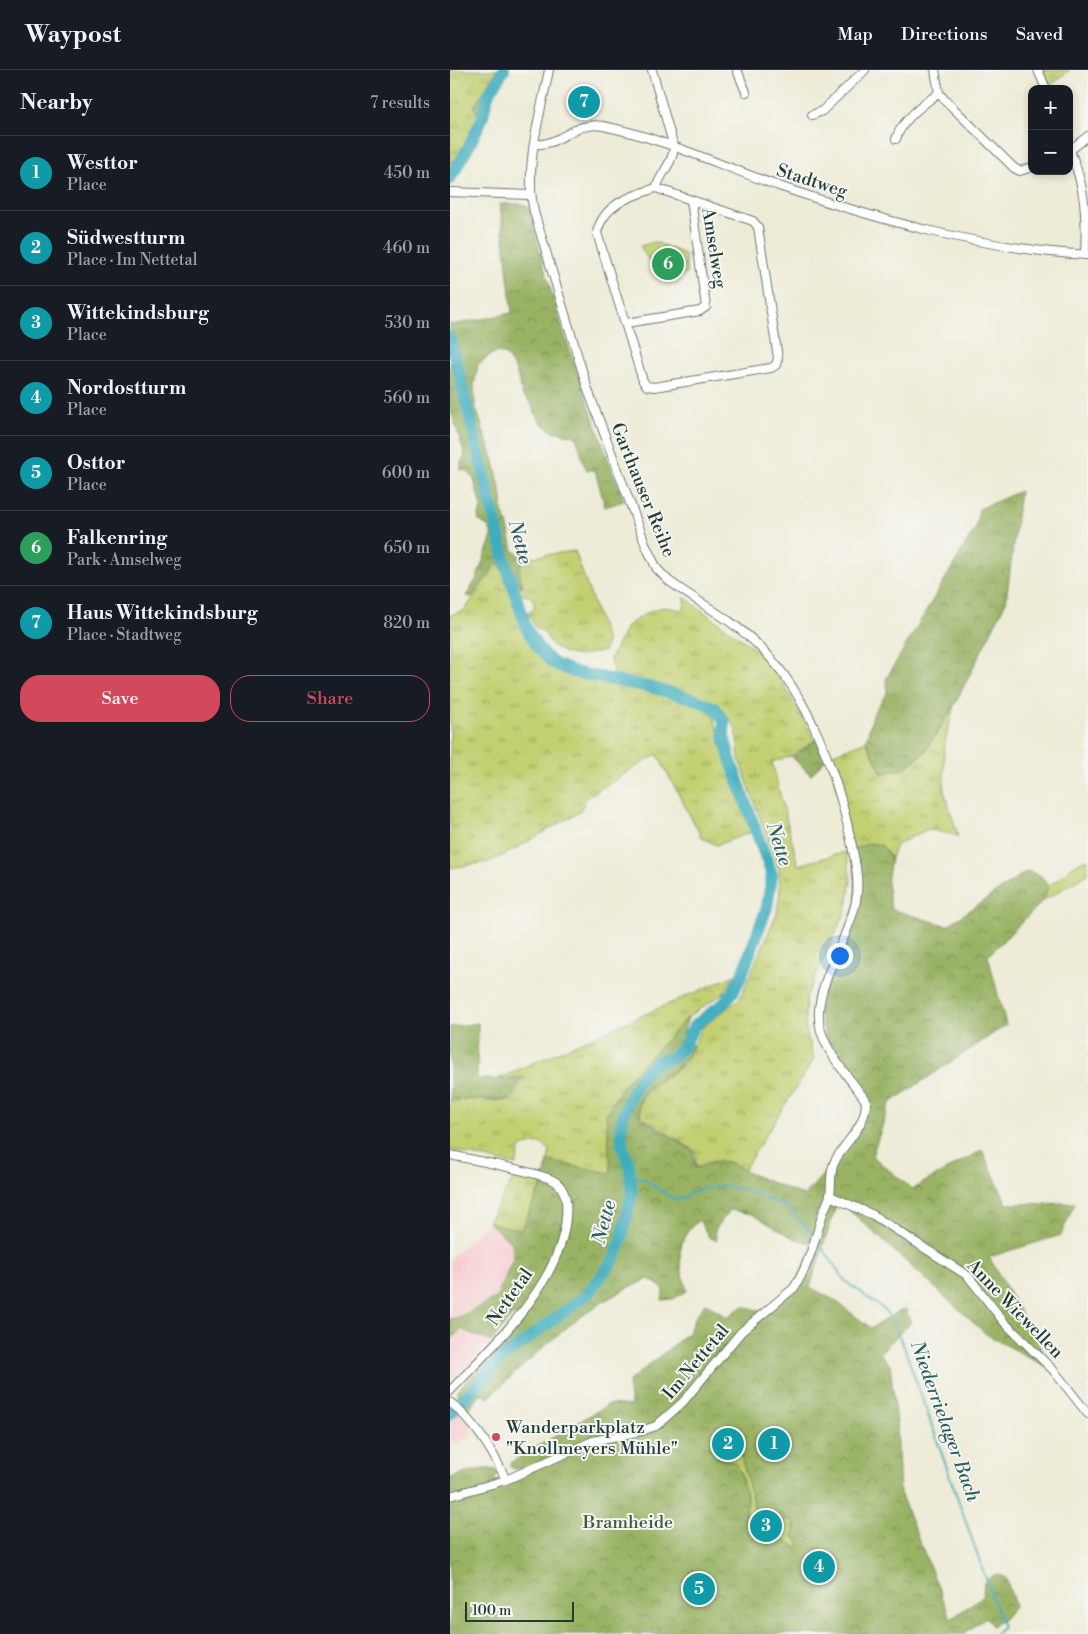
<!DOCTYPE html>
<meta charset="utf-8">
<style>
body{margin:0;font-family:"Libre Bodoni",serif;background:#242831;color:#f1f3f6}
.controls{position:absolute;right:15px;top:15px;display:grid;overflow:hidden;border-radius:10px;box-shadow:0 2px 8px #0003}
.controls button{width:45px;height:45px;display:grid;place-items:center;padding:0;border:0;border-bottom:1px solid #363941;background:#171b24;color:#f1f3f6;font:25px sans-serif}
.scale{position:absolute;left:15px;bottom:12px;width:109px;box-sizing:border-box;padding-left:5px;border:2px solid #1f3d34;border-top:0;font-size:14px;line-height:18px;white-space:nowrap;color:#1f3d34;-webkit-text-stroke:4px #f6f6f2;paint-order:stroke}
.you{position:absolute;left:389px;top:885px;width:18px;height:18px;margin:-12px;border:4px solid #fff;border-radius:50%;background:#1a73e8;box-shadow:0 0 0 8px #1a73e833}
.badge{display:grid;place-items:center;width:32px;height:32px;border-radius:50%;background:#d1495b;color:#fff;font-size:16px;font-weight:700}
.pin{position:absolute;translate:-50% -50%;border:2px solid #fff;box-shadow:0 1px 5px #0006}
.list{margin:0;padding:0;list-style:none}
h2{display:flex;justify-content:space-between;align-items:center;height:65px;margin:0;padding:0 20px;font-size:21px}
h2 small{font-size:16px;font-weight:400;color:#9ea1a6}
.list li{display:grid;grid-template-columns:32px 1fr auto;gap:15px;align-items:center;box-sizing:border-box;height:75px;padding:0 20px;border-top:1px solid #363941}
.list b{display:block;font-size:19px;white-space:nowrap}
.list p{margin:0;font-size:16px;white-space:nowrap;color:#9ea1a6}
.list em{font-size:16px;font-style:normal;color:#9ea1a6}
.actions{display:flex;gap:10px;padding:15px 20px}
.actions a{flex:1;padding:11px 0;border:1px solid #d1495b;border-radius:20px;text-align:center;font-size:18px;color:#d1495b}
.actions .main{background:#d1495b;color:#fff}
.map{position:relative;flex:none;width:638px;height:1564px;overflow:hidden}
header{display:flex;align-items:center;gap:30px;box-sizing:border-box;height:70px;padding:0 25px;background:#171b24;border-bottom:1px solid #363941}
header strong{font-size:24px}
nav{display:flex;gap:28px;margin-inline-start:auto;font-size:18px}
main{display:flex}
aside{flex:1;background:#171b24}
.map>svg:first-child{display:block}
</style>
<header>
<strong>Waypost</strong>
<nav><a>Map</a><a>Directions</a><a>Saved</a></nav>
</header>
<main>
<aside>
<h2>Nearby<small>7 results</small></h2>
<ul class="list">
<li><span class="badge" style="background:#0f9aa8">1</span><div><b>Westtor</b><p>Place</p></div><em>450 m</em></li>
<li><span class="badge" style="background:#0f9aa8">2</span><div><b>Südwestturm</b><p>Place · Im Nettetal</p></div><em>460 m</em></li>
<li><span class="badge" style="background:#0f9aa8">3</span><div><b>Wittekindsburg</b><p>Place</p></div><em>530 m</em></li>
<li><span class="badge" style="background:#0f9aa8">4</span><div><b>Nordostturm</b><p>Place</p></div><em>560 m</em></li>
<li><span class="badge" style="background:#0f9aa8">5</span><div><b>Osttor</b><p>Place</p></div><em>600 m</em></li>
<li><span class="badge" style="background:#2e9e5b">6</span><div><b>Falkenring</b><p>Park · Amselweg</p></div><em>650 m</em></li>
<li><span class="badge" style="background:#0f9aa8">7</span><div><b>Haus Wittekindsburg</b><p>Place · Stadtweg</p></div><em>820 m</em></li>
</ul>
<div class="actions"><a class="main">Save</a><a>Share</a></div>
</aside>
<div class="map">
<svg width="638" height="1564" viewBox="0 0 638 1564">
<defs>
<pattern id="grass-tufts" width="24" height="20" patternUnits="userSpaceOnUse" patternTransform="scale(1.25)"><rect width="24" height="20" fill="#c2d072"/><path d="M3 7l-1-3M5 7V3M7 7l1-3M15 17l-1-3M17 17v-4M19 17l1-3" fill="none" stroke="#9daa5e"/></pattern>
<pattern id="forest-crowns" width="20" height="18" patternUnits="userSpaceOnUse" patternTransform="scale(1.25)"><rect width="20" height="18" fill="#99b264"/><path d="M2 6a3 3 0 1 1 6 0M12 15a3 3 0 1 1 6 0" fill="none" stroke="#7c9253"/></pattern>
</defs>
<rect width="100%" height="100%" fill="#f6f6f2"/>
<filter id="ink" filterUnits="userSpaceOnUse"><feTurbulence type="fractalNoise" baseFrequency=".02" numOctaves="2"/><feDisplacementMap in="SourceGraphic" scale="10" xChannelSelector="R" yChannelSelector="G"/><feConvolveMatrix kernelMatrix="1 2 1 2 8 2 1 2 1" color-interpolation-filters="sRGB"/></filter>
<filter id="wash" filterUnits="userSpaceOnUse"><feTurbulence type="fractalNoise" baseFrequency=".0096" numOctaves="4" result="noise"/><feDisplacementMap in="SourceGraphic" scale="20" xChannelSelector="R" yChannelSelector="G"/><feGaussianBlur stdDeviation="1.12" result="paint"/><feColorMatrix in="noise" values="0 0 0 0 0 0 0 0 0 0 0 0 0 0 0 0 0 1.4 0 .05"/><feComposite in="paint" operator="in"/></filter>
<g filter="url(#wash)">
<rect width="100%" height="100%" fill="#eeebd7"/>
<!-- built -->
<g fill="#f7cfd1">
<polygon points="38,1152 62,1173 63,1189 46,1228 64,1244 0,1317 0,1189"/>
<polygon points="6,1341 16,1350 23,1362 8,1375 4,1372 0,1375 0,1348"/>
</g>
<!-- grass -->
<g fill="url(#grass-tufts)" stroke="#708653">
<polygon points="0,0 47,0 24,37 29,47 6,90 0,92"/>
<polygon points="588,0 620,0 596,19"/>
<polygon points="205,172 235,184 237,204 210,209 190,176"/>
<path d="M 125,481 L 157,572 L 154,581 L 128,586 L 115,583 L 102,575 L 94,562 L 85,557 L 78,543 L 83,540 C 86,533 84,529 77,525 L 71,525 L 68,516 L 73,516 L 70,503 L 73,488 Z"/>
<path d="M 46,495 L 50,495 C 65,538 72,575 113,601 L 255,635 L 261,640 L 302,762 L 266,775 L 252,768 L 207,684 L 137,727 L 129,742 L 56,784 L 38,792 L 0,798 L 0,545 L 14,541 Z"/>
<path d="M 235,528 L 309,582 L 327,603 L 365,670 L 341,686 L 322,692 L 348,795 L 396,782 L 401,810 L 397,838 L 356,927 L 355,956 L 364,989 L 294,1100 C 279,1089 263,1088 246,1097 L 245,1081 L 191,1046 L 189,1035 L 196,1020 L 235,994 L 251,959 L 290,928 L 327,843 L 330,821 L 329,800 L 289,689 L 286,659 L 268,633 L 199,613 L 164,607 L 160,589 L 178,555 L 200,541 L 213,537 L 234,540 Z"/>
<polygon points="504,635 494,677 494,720 508,766 478,759 446,775 441,788 431,775 403,779 378,686 416,671 432,704 475,682"/>
<path d="M 638,789 L 638,804 L 594,830 L 598,816 C 615,806 620,794 638,789 Z"/>
<polygon points="285,905 274,923 238,947 175,1013 161,1104 98,1091 100,1080 90,1073 71,1077 66,1095 0,1080 0,1029 61,1031 75,1008 49,1008"/>
<polygon points="66,1104 93,1111 71,1160 38,1152"/>
<polygon points="283,1369 292,1389 307,1443 318,1453 323,1454 338,1450 343,1452 345,1468 350,1472 347,1477 316,1462 309,1449 293,1451 298,1432 290,1401 285,1393 269,1388 275,1372"/>
</g>
<!-- forest -->
<g fill="url(#forest-crowns)" stroke="#5c784c" fill-rule="evenodd">
<polygon points="47,0 57,0 41,27 37,43 23,73 0,114 0,92 6,90 29,47 24,37"/>
<path d="M 50,134 L 72,134 L 79,138 C 102,238 138,335 174,431 L 155,437 L 145,400 L 137,400 C 129,388 133,380 125,366 L 102,361 L 90,352 L 80,332 L 73,326 L 66,301 L 56,285 L 48,282 L 42,284 L 28,294 L 24,316 L 25,336 L 44,391 L 52,427 L 52,442 L 57,452 L 63,480 L 72,487 L 68,503 L 72,516 L 67,515 L 51,494 L 46,493 L 22,527 L 16,526 L 26,510 L 42,466 L 39,457 L 28,450 L 31,438 L 24,409 L 18,401 L 11,400 L 11,392 L 15,385 L 0,338 L 0,253 L 1,255 L 62,243 Z"/>
<polygon points="570,421 556,532 506,632 475,682 455,698 432,704 416,671 424,642 437,623 436,609 526,457 529,439"/>
<polygon points="370,668 378,686 361,705 342,687"/>
<path d="M 420,773 L 431,775 L 441,788 L 437,812 L 441,839 L 497,856 L 577,801 L 591,806 L 598,816 L 594,830 L 538,886 L 556,955 L 440,1033 L 422,1086 L 462,1119 L 532,1080 L 557,1134 L 625,1133 L 611,1165 L 539,1187 L 604,1301 L 536,1264 L 388,1130 L 360,1217 L 384,1230 L 421,1258 L 455,1238 L 461,1252 L 430,1283 L 440,1295 L 447,1354 L 450,1423 L 501,1549 L 533,1526 L 534,1512 L 542,1506 L 549,1504 L 556,1508 L 565,1536 L 553,1550 L 542,1556 L 536,1547 L 514,1564 L 0,1564 L 0,1408 C 12,1405 38,1393 49,1402 L 44,1410 L 57,1413 L 77,1405 L 74,1398 L 64,1399 L 60,1396 L 60,1393 L 159,1334 L 181,1336 L 178,1312 L 238,1263 L 247,1244 L 256,1233 L 277,1247 L 293,1236 L 316,1242 L 344,1218 L 363,1174 L 343,1168 L 302,1144 L 280,1140 L 265,1160 L 267,1171 L 259,1167 L 249,1150 C 223,1171 229,1193 237,1221 L 223,1229 L 212,1230 L 214,1219 L 199,1209 C 135,1233 88,1283 38,1328 L 31,1323 L 16,1342 L 5,1332 L 8,1320 L 72,1251 L 63,1244 L 41,1272 L 11,1259 L 0,1271 L 0,1249 L 7,1248 L 46,1228 L 63,1189 L 62,1173 L 38,1152 L 71,1160 L 93,1111 L 98,1091 L 161,1103 L 156,1043 L 175,1013 L 238,947 L 233,965 L 243,975 C 240,981 237,988 233,993 C 216,1012 183,1012 190,1047 L 243,1081 L 245,1098 L 267,1092 L 282,1093 L 294,1101 L 354,1126 L 385,1091 L 409,1057 L 416,1031 L 380,981 L 368,939 L 406,831 L 403,779 ZM 283,1369 L 292,1389 L 305,1441 L 321,1454 L 338,1450 L 343,1452 L 345,1457 L 343,1466 L 350,1472 L 347,1477 L 316,1462 L 305,1448 L 298,1452 L 294,1450 L 298,1432 L 290,1401 L 285,1393 L 270,1388 L 275,1372 Z"/>
<polygon points="28,953 27,1009 72,1009 60,1030 0,1029 0,957"/>
</g>
<g fill="none" stroke-linecap="round" stroke-linejoin="round">
<!-- stream -->
<g stroke="#40adbe" stroke-width="2">
<path d="M 181,1107 C 200,1107 210,1124 227,1130 L 248,1120 L 273,1115 L 306,1124 L 337,1137 L 363,1164"/>
<polyline points="367,1170 395,1211 436,1241 453,1274 553,1557 545,1564"/>
</g>
<!-- river -->
<g stroke="#40adbe" stroke-width="12">
<polyline points="0,109 18,78 32,49 38,25 54,0"/>
<polyline points="0,267 55,491 76,558 89,579 103,593 123,602 199,617 244,629 265,638 274,651 274,667 280,689 322,805 317,837 291,907 283,922 273,934 244,956 234,976 223,987 207,992 195,1002 185,1017 177,1034 172,1051 171,1064 173,1079 179,1093 182,1123 171,1172 164,1189 138,1224 51,1289 0,1344"/>
</g>
</g>
</g>
<g filter="url(#ink)">
<g fill="none" stroke-linecap="round" stroke-linejoin="round">
<defs>
<g id="minor">
<path d="M 202,0 L 224,77 C 223,93 211,103 206,118 L 303,151 L 308,157 L 328,288 L 326,295 L 321,298 L 204,317 L 197,316 L 193,311 L 147,163 C 153,134 181,126 206,118"/>
<polyline points="287,0 296,22"/>
<polyline points="485,0 489,23 495,30 564,98 570,101 582,97"/>
<polyline points="588,0 596,19"/>
<polyline points="362,45 372,41 415,0"/>
<path d="M 446,69 C 451,51 473,34 489,23"/>
<path d="M 85,74 C 109,77 125,50 153,56 C 213,68 271,96 329,116 C 428,150 532,179 638,185"/>
<path d="M 619,78 C 635,116 637,143 635,185"/>
<polyline points="619,81 638,66"/>
<polyline points="0,122 80,125"/>
<polyline points="176,253 250,241 256,237 241,130"/>
<path d="M 0,1085 C 19,1089 95,1103 106,1112 C 117,1121 117,1134 116,1147 C 111,1213 43,1276 0,1321"/>
<polyline points="380,1126 423,1145 518,1206 554,1252 604,1301 638,1344"/>
<path d="M 0,1332 C 24,1352 43,1381 56,1410"/>
<path d="M 0,1426 L 56,1410 L 143,1371 L 191,1361 L 206,1356 L 233,1332 L 291,1262 L 344,1218 C 359,1195 365,1169 373,1143 C 375,1137 379,1131 380,1125 C 382,1113 379,1102 385,1091 C 396,1070 416,1057 416,1031 C 401,1009 379,987 371,961 C 359,921 399,871 406,831 C 410,811 405,791 401,771 C 388,707 359,625 311,578 C 285,551 249,533 219,511 L 207,499 L 196,476 L 138,320 L 84,142 C 74,95 90,46 99,0"/>
</g>
</defs>
<!-- minor casing -->
<use href="#minor" stroke="#677a6d" stroke-width="10"/>
<!-- minor -->
<use href="#minor" stroke="#fff" stroke-width="8"/>
</g>
</g>
<!-- markers -->
<circle fill="#d1495b" stroke="#f6f6f2" stroke-width="2" cx="46" cy="1367" r="5"/>
<g text-anchor="middle" dominant-baseline="central" stroke-width="4" stroke-linejoin="round" paint-order="stroke">
<!-- street labels -->
<g font-size="18" fill="#1f3d34" stroke="#f6f6f2">
<text transform="translate(362 111) rotate(18)">Stadtweg</text>
<text transform="translate(264 178) rotate(81)">Amselweg</text>
<text transform="translate(193 420) rotate(68)">Garthauser Reihe</text>
<text transform="translate(60 1227) rotate(-55)">Nettetal</text>
<text transform="translate(565 1239) rotate(46)">Anne Wiewellen</text>
<text transform="translate(246 1292) rotate(-50)">Im Nettetal</text>
</g>
<!-- poi labels -->
<g font-size="18" fill="#1f3d34" stroke="#f6f6f2" text-anchor="start">
<text x="56" y="1357">Wanderparkplatz<tspan x="56" dy="21">"Knollmeyers Mühle"</tspan></text>
</g>
<!-- park labels -->
<g font-size="18" fill="#405a40" stroke="#f6f6f2">
<text x="178" y="1452">Bramheide</text>
</g>
<!-- water labels -->
<g font-size="19" font-style="italic" fill="#295f5d" stroke="#f6f6f2">
<text transform="translate(70 472) rotate(75)">Nette</text>
<text transform="translate(329 774) rotate(72)">Nette</text>
<text transform="translate(154 1152) rotate(-75)">Nette</text>
<text transform="translate(495 1351) rotate(70)">Niederrielager Bach</text>
</g>
</g>
</svg>
<div class="controls">
<button>+</button>
<button>−</button>
</div>
<div class="scale">100 m</div>
<div class="you"></div>
<div class="pin badge" style="left:324px;top:1374px;background:#0f9aa8">1</div>
<div class="pin badge" style="left:278px;top:1374px;background:#0f9aa8">2</div>
<div class="pin badge" style="left:316px;top:1456px;background:#0f9aa8">3</div>
<div class="pin badge" style="left:369px;top:1497px;background:#0f9aa8">4</div>
<div class="pin badge" style="left:249px;top:1519px;background:#0f9aa8">5</div>
<div class="pin badge" style="left:218px;top:194px;background:#2e9e5b">6</div>
<div class="pin badge" style="left:134px;top:32px;background:#0f9aa8">7</div>
</div>
</main>
